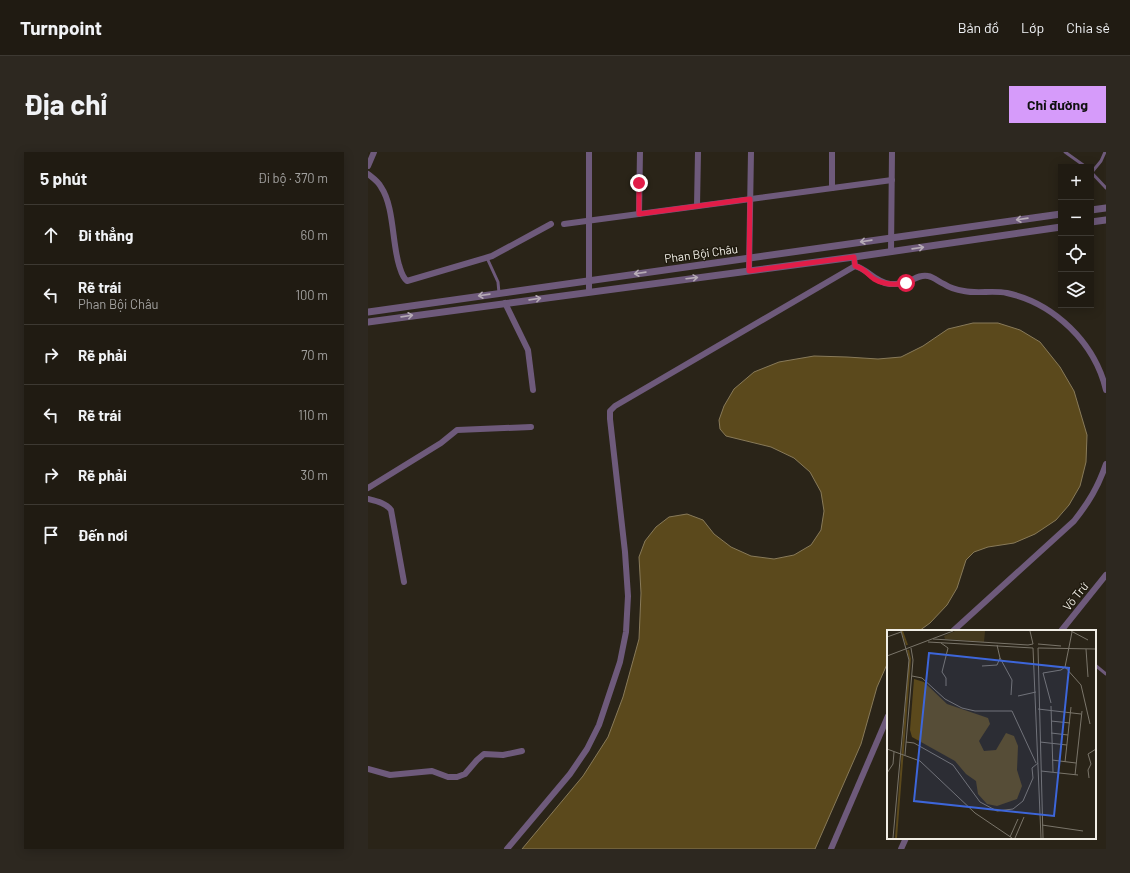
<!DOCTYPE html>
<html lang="vi">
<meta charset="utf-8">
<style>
body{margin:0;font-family:Barlow,sans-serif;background:#2d2820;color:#f1f3f6}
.controls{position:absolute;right:12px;top:12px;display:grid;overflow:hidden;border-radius:0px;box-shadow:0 2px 10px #0003}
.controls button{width:36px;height:36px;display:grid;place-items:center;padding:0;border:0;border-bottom:1px solid #3d3932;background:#201b12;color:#f1f3f6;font:20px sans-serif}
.stop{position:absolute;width:12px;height:12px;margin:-9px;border:3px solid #e11d48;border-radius:50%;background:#fff}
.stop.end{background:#e11d48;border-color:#fff;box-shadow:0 1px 4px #0008}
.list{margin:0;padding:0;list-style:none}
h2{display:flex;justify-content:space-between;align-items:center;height:52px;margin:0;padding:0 16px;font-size:17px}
h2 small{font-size:13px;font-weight:400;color:#a2a19f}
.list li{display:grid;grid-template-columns:26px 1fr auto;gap:12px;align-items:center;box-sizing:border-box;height:60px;padding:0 16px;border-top:1px solid #3d3932}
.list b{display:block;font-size:15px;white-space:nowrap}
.list p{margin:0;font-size:13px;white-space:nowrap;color:#a2a19f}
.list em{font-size:13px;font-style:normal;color:#a2a19f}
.icon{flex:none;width:22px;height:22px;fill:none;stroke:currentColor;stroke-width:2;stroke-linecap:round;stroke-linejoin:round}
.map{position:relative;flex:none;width:738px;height:697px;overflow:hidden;border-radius:0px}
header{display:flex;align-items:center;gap:24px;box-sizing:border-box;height:56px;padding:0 20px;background:#201b12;border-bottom:1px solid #3d3932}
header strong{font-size:19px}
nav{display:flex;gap:22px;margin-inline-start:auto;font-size:14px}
.intro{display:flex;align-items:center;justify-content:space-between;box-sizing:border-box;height:96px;padding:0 24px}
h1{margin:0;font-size:28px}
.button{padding:10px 18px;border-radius:0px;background:#d69bfa;color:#111;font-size:14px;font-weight:700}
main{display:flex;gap:24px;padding:0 24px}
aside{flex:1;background:#201b12;border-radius:0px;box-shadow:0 2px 10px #0003}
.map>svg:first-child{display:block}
</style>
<header>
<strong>Turnpoint</strong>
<nav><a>Bản đồ</a><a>Lớp</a><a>Chia sẻ</a></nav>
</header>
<div class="intro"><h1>Địa chỉ</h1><a class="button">Chỉ đường</a></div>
<main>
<aside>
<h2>5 phút<small>Đi bộ · 370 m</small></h2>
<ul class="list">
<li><svg class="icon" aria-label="ahead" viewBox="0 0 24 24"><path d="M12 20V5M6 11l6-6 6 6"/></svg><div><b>Đi thẳng</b></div><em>60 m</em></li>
<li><svg class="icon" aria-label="left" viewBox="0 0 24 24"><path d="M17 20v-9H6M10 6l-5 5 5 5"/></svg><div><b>Rẽ trái</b><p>Phan Bội Châu</p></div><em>100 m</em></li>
<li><svg class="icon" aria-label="right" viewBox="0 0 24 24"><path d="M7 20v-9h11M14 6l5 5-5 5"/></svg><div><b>Rẽ phải</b></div><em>70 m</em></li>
<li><svg class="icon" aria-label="left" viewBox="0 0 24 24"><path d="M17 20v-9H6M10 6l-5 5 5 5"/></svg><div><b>Rẽ trái</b></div><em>110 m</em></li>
<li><svg class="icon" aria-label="right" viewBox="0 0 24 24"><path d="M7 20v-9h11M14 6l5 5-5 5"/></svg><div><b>Rẽ phải</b></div><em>30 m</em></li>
<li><svg class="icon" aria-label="arrive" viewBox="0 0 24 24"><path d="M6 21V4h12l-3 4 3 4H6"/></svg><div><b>Đến nơi</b></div></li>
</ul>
</aside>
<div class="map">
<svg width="738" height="697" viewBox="0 0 738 697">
<rect width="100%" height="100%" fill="#2a2418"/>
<!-- water -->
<polygon fill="#5b491c" stroke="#887a59" points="605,171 630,171 652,178 672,190 692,215 706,239 719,283 718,310 712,334 701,353 688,368 667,382 646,391 620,395 606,400 598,408 589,436 579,453 562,471 551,479 520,479 520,510 509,535 493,592 447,697 154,697 215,624 240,585 255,545 271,487 273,441 271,405 277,389 288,375 301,365 319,362 335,368 346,382 363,395 383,404 406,407 426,403 443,393 453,378 456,359 453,340 442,320 426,306 403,295 358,284 352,277 351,268 356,254 366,237 386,220 411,210 446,204 479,205 510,207 533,205 555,194 580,177"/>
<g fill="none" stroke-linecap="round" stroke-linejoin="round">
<!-- service -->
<g stroke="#6e5a7b" stroke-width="3">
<polyline points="697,0 718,15"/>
<polyline points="723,20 738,36"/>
<polyline points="724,20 733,9 737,0"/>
<polyline points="119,106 130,130 131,141"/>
<polyline points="727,513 738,522"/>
</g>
<!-- minor -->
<g stroke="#6e5a7b" stroke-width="6">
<polyline points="221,0 221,140"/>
<polyline points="0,14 6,0"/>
<path d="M 0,22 C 5,26 10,29 13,35 C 26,54 24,90 31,113 C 33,119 34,125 39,129 L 124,104 L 183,72"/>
<polyline points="464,36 464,0"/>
<polyline points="329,54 330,0"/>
<polyline points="271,62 272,0"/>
<polyline points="196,72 524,28"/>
<polyline points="523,100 524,0"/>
<path d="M 486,105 L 487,114 C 500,117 506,130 522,132 C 527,132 532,132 537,131 C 544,129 551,122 560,124 C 566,125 571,130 576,132 C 582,136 589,138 596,139 C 610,142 625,138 639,141 C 686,151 727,191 738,238"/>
<polyline points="381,119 383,0"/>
<polyline points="137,151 160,198 165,238"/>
<polyline points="0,336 73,291 89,278 163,275"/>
<path d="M 0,347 C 8,349 18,351 23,358 L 36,430"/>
<path d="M 585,479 L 706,369 C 721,350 730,335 738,312"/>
<polyline points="693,479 738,423"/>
<polyline points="0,617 22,623 64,619 80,625 89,625 97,622 109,608 116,602 135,603 154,599"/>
<polyline points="139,697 202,622 219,597 231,573 252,510 258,480 260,444 257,400 242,267 242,259 247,254 487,114"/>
<polyline points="463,697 520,564"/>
<polyline points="533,697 538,686"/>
</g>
<!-- tertiary -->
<g stroke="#6e5a7b" stroke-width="7">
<polyline points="723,58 738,56"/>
<polyline points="723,70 738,68"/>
<polyline points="0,160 693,62"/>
<polyline points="0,170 486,105 693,75"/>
</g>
</g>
<!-- one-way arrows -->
<defs><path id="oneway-shaft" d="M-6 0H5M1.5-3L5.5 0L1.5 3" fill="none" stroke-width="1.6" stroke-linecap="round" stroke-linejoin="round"/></defs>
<g stroke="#b6abb6">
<use href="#oneway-shaft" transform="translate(654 67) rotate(172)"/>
<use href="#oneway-shaft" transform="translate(498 89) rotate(172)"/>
<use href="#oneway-shaft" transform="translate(550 96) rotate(-8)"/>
<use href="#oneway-shaft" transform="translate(272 121) rotate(172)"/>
<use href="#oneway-shaft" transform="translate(324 126) rotate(-7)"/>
<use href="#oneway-shaft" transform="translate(116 143) rotate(172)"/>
<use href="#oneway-shaft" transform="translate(167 147) rotate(-8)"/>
<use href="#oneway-shaft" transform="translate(39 164) rotate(-8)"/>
</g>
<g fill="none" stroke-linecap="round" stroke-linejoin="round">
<!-- route -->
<path stroke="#e11d48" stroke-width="5" d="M 271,31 L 271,62 L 382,47 L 381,119 L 486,105 L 487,114 C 496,116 499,122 506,127 C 516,133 527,133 538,131"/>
</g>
<g text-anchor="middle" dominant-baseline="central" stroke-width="3" stroke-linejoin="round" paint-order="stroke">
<!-- street labels -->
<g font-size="12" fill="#f1eee6" stroke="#201b0f">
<text transform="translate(333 101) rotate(-8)">Phan Bội Châu</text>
<text transform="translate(707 444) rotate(-51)">Võ Trứ</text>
</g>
</g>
<!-- overview -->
<g transform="translate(519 478)">
<rect width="209" height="209" fill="#2a2418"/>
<path d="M 68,1 L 98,1 L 97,12 L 58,9 L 57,6 Z" fill="#44391e"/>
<path d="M 27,49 L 37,52 L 60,74 L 101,88 L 103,94 L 92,111 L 97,121 L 109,120 L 119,103 L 127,106 L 131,116 L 130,140 L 135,156 L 130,169 L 110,176 L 100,174 L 91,164 L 89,151 L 79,144 L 68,131 L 25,107 L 23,100 Z" fill="#5b491c"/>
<path fill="none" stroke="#5b491c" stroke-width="2" d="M 15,1 L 20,15M 9,208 L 23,29 L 21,20"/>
<path fill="none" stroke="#7a756a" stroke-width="1" d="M 184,1 L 201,10M 0,7 L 14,2M 46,9 L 141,15 L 146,14 L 143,1M 41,12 L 146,18 L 154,208M 54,13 L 61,18 L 55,42 L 59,48 L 59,56M 151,14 L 174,16M 110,15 L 113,28 L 125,50 L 124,65M 199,19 L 201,47M 0,26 L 66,1M 95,36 L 110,35 L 113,28M 178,37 L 194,55 L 203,94M 25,46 L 35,48 L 58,69 L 75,78 L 88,81 L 125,81 L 149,133M 131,66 L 149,62M 164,73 L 156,43 L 174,40 L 178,37 L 185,2M 164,76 L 166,142M 151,79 L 194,84M 164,91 L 183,93M 164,103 L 181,105M 19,112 L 27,113 L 66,135 L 93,172 L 110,181 L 126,179 L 136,171 L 146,148 L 145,138 L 151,133M 153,112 L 180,115M 0,119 L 33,131 L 88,183 L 125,208M 18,125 L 26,30 L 24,18M 165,130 L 189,133M 178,132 L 184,77M 154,141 L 191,145M 0,143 L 6,134 L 7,122M 188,145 L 195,81M 202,148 L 201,140 L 204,134 L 201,124 L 209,119M 155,195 L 196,201M 123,207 L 131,189M 6,208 L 22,30 L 14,1M 128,208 L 137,187M 156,208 L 151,18 L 209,19"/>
<path fill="#3d66da" fill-opacity="0.15" stroke="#3d66da" stroke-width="2" d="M 42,23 L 182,38 L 167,186 L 27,171 Z"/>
<rect width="209" height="209" fill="none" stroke="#f1eee6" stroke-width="2"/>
</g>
</svg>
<div class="controls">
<button>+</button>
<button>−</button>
<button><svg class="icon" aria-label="locate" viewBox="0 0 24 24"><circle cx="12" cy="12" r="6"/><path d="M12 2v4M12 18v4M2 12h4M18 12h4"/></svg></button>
<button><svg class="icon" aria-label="layers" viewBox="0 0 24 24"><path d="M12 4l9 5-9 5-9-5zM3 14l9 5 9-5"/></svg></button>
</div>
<div class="stop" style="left:538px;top:131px"></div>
<div class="stop end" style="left:271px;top:31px"></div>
</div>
</main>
